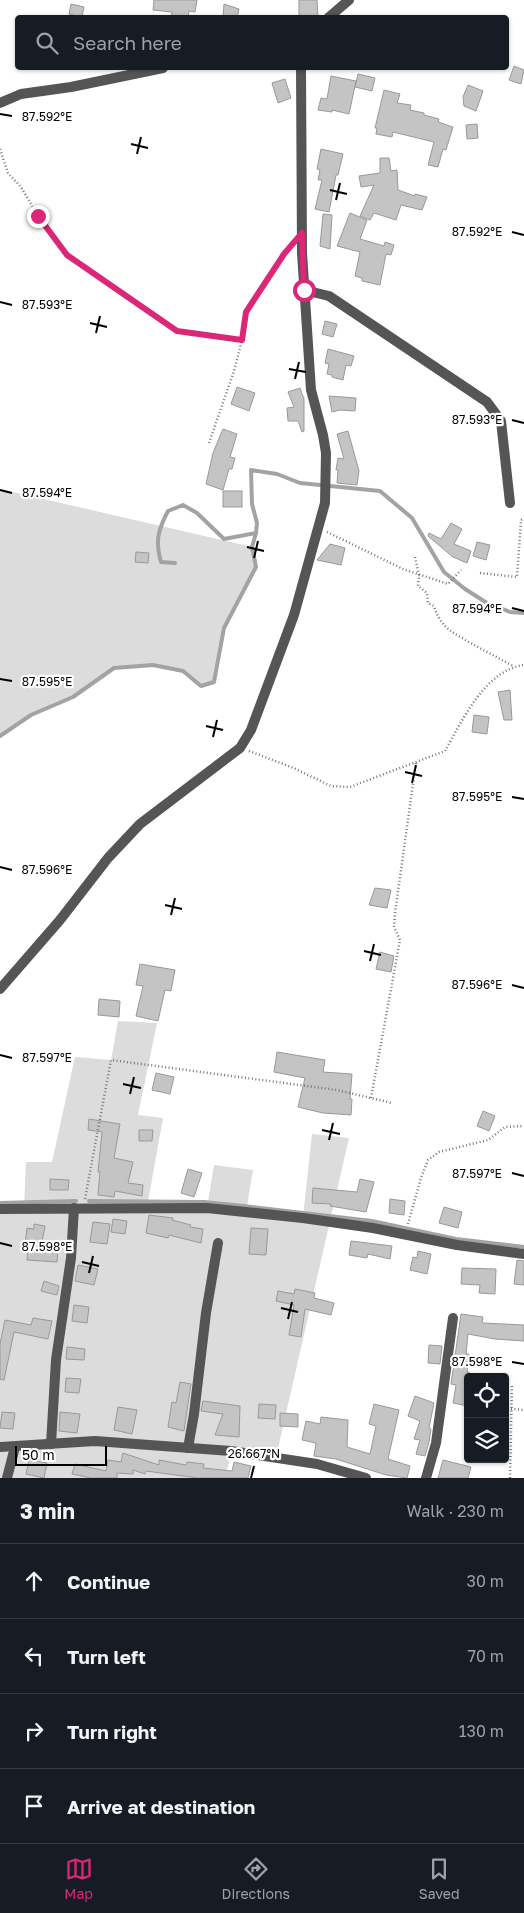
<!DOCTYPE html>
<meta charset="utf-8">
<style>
body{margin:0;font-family:"Golos Text",sans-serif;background:#20242c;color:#f1f3f6}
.controls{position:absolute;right:15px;bottom:15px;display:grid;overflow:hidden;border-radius:5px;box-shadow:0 1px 4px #0004}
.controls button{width:45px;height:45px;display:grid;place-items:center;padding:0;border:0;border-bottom:1px solid #363941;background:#171b24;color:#f1f3f6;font:25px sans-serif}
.scale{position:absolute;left:15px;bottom:12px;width:92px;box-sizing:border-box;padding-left:5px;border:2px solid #000;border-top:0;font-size:14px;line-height:18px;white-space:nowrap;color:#000;-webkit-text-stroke:4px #fff;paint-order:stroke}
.stop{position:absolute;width:15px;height:15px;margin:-11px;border:4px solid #db2777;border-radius:50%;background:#fff}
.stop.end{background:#db2777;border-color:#fff;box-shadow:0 1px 5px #0008}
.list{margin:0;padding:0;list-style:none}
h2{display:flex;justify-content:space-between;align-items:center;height:65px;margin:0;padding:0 20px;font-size:21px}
h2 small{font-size:16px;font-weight:400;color:#9ea1a6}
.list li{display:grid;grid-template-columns:32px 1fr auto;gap:15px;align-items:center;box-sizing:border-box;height:75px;padding:0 20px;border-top:1px solid #363941}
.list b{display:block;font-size:19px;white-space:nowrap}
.list em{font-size:16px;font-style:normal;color:#9ea1a6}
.icon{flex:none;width:28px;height:28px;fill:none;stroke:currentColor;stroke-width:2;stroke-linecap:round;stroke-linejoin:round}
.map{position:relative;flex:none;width:524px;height:1478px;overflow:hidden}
.search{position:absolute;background:#171b24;box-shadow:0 1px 4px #0004;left:15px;right:15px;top:15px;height:55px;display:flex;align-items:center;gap:12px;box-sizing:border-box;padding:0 18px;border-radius:5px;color:#9ea1a6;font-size:19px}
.sheet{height:365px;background:#171b24}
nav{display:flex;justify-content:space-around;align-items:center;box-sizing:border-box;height:70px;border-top:1px solid #363941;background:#171b24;font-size:14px;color:#9ea1a6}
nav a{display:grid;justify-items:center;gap:2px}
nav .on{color:#db2777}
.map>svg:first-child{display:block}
</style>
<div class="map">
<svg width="524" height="1478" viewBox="0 0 524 1478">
<rect width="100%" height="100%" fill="#fff"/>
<!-- green -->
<g fill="#dcdcdc">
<polygon points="0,489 252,547 256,567 224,628 214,682 201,686 183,671 153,665 114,668 73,697 31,715 0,736"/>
<polygon points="118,1021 157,1023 138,1115 163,1118 147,1207 207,1208 214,1165 253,1170 246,1212 303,1217 312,1134 349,1138 276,1457 232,1451 225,1478 0,1478 0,1209 24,1209 26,1162 52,1162 75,1057 111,1060"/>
</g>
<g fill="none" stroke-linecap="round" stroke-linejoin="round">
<!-- stream -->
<g stroke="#a3a3a3" stroke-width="4">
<path d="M 175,563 L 161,562 C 155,541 158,530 168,511 L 183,505 L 197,513 L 224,539 L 256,533 L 257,523 L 252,504 L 251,470 L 277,474 L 300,483 L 380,491 L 412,518 L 444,572 L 465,589 L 487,603 L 510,612 L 524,613"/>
<polyline points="0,736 31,715 73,697 114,668 153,665 183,671 201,686 214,682 224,628 256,567 252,547 256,533"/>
<polyline points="89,1201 204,1202 244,1206 372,1221 456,1239 524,1247"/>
<polyline points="0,1203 76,1201"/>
</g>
</g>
<!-- building -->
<g fill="#c4c4c4" stroke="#999">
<polygon points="154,0 197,0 195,12 189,11 188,18 171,18 172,12 153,10"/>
<polygon points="299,0 317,0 318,17 299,18"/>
<polygon points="71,4 84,7 82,17 69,14"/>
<polygon points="224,4 239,9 237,18 223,18"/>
<polygon points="514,66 524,70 521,84 509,80"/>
<polygon points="358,74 375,78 372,91 355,87"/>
<polygon points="331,76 356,81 349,114 332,110 332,112 318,110 321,98 327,99"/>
<polygon points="285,79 291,98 278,103 272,83"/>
<polygon points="468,85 483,91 476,111 464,106 463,97"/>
<polygon points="384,90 400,94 397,103 411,105 410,110 424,113 424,115 439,119 438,122 453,127 446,150 443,149 438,167 428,165 434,142 393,132 392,137 376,134 377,128 375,128"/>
<polygon points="477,124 478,138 467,139 466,125"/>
<polygon points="321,149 343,154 338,175 336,175 329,212 315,209 322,180 318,180 320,170 317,169"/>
<polygon points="380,158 389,158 391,171 397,170 398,190 415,196 415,194 427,197 422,210 401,205 396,220 374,213 370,220 360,216 374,185 361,187 359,176 380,173"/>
<polygon points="350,213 367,220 360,239 384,246 385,242 394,245 391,255 386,254 380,285 362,281 362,278 355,276 360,252 337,246"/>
<polygon points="323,214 332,215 330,249 320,246"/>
<polygon points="325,321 337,324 333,337 322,334"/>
<polygon points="328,349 354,356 351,366 346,365 343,380 332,377 332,375 327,374 329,364 325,363"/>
<polygon points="237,387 255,393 249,411 231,404"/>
<polygon points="300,388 304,399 304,431 302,432 298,421 288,421 287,408 294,407 288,392"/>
<polygon points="329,396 356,398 355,411 340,410 332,412"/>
<polygon points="223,429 237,434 230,457 235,458 232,469 229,469 223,490 206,484 213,453"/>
<polygon points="348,431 359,471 357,485 337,483 338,470 336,470 338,458 344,459 337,434"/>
<rect x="223" y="491" width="19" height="16"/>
<polygon points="451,523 462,529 454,544 471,551 467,563 453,557 428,536 429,533 441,539"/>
<polygon points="477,542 490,545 486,560 473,556"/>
<polygon points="330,544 345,548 341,565 317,560"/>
<polygon points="136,552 149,553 148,563 135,562"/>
<polygon points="510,690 512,720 504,720 498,692"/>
<polygon points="474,715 489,717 487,734 472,732"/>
<polygon points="375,888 391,890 387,908 369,905"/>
<polygon points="380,952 394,956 391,972 376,969"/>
<polygon points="140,964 175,970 171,991 165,990 158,1021 136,1016 143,986 136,985"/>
<polygon points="99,999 120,1001 119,1017 98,1015"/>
<polygon points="277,1052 325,1060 323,1072 352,1074 350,1099 352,1099 351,1115 323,1113 298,1107 305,1078 274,1072"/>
<polygon points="156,1073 174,1077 170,1094 152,1090"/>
<polygon points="483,1111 495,1116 489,1131 477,1126"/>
<polygon points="89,1119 120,1124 114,1158 133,1162 128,1183 143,1185 142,1196 115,1191 114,1197 98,1195 100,1172 98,1172 102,1132 88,1130"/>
<polygon points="139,1130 153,1130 152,1141 139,1141"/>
<polygon points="188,1169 202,1173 194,1197 181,1193"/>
<polygon points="50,1179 69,1180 68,1190 50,1190"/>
<polygon points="360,1179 374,1182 366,1212 330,1206 331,1204 312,1203 313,1188 357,1192"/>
<polygon points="390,1199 405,1201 404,1215 389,1213"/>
<polygon points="444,1207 462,1212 458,1228 439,1223"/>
<polygon points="149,1215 173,1218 172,1220 191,1225 190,1227 203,1229 201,1243 169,1235 168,1238 146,1233"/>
<polygon points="113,1219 127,1221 125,1234 111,1232"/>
<polygon points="93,1222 110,1224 107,1244 90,1242"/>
<polygon points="34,1224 45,1226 41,1248 58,1249 57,1262 27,1260 28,1246 25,1245 27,1228 34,1229"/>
<polygon points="251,1228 268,1229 266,1255 249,1254"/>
<polygon points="351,1241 392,1246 390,1259 368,1254 367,1258 349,1255"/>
<polygon points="418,1251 431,1254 427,1274 410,1270 413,1257 417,1258"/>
<polygon points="517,1260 524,1261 524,1285 514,1284"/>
<polygon points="78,1265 98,1269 94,1285 75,1281"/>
<polygon points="462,1268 496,1269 495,1294 479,1293 480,1285 461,1284"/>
<polygon points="44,1281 59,1286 57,1295 41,1291"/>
<polygon points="295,1289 315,1293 314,1298 334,1303 331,1315 305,1309 301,1337 289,1335 294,1305 276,1301 278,1291 294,1294"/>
<polygon points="74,1305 89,1307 87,1323 72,1321"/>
<polygon points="461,1314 483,1317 482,1323 524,1325 524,1341 495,1339 468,1334 466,1354 469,1354 467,1372 469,1372 467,1390 468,1406 453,1403 456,1385 451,1384"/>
<polygon points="33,1318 52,1321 48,1339 14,1332 4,1380 0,1379 0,1344 5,1320 31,1325"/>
<polygon points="429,1345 442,1346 440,1364 428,1363"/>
<polygon points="67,1347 85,1349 84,1360 66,1359"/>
<polygon points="66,1378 81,1379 79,1393 65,1392"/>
<polygon points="180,1382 191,1384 184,1431 168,1427 172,1402 176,1403"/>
<polygon points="415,1396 434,1403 429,1428 431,1429 429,1442 425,1456 416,1454 420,1440 414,1439 420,1421 408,1416"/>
<polygon points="203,1401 240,1406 239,1437 215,1435 223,1414 201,1411"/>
<polygon points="259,1404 276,1405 275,1419 258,1418"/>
<polygon points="374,1404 399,1410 388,1459 410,1466 407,1478 386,1475 336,1459 314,1456 316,1443 302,1440 306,1421 320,1424 321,1417 348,1420 347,1447 370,1454 376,1426 369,1424"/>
<polygon points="118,1407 137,1410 132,1434 114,1430"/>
<polygon points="2,1412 15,1413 13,1429 0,1428"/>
<polygon points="60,1412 80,1414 77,1433 59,1431"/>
<polygon points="280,1413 298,1414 298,1427 280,1426"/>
<polygon points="123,1453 159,1465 159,1460 186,1465 187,1462 204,1464 203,1468 232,1471 234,1462 251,1466 248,1478 198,1478 146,1471 145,1474 133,1470 133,1474 117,1473 117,1478 91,1478 72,1474 75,1464 106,1471 108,1460 121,1462"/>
<polygon points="29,1460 47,1463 44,1478 26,1474"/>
<polygon points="443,1460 471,1467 468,1478 438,1478"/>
</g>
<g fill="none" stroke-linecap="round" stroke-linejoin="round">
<!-- path -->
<g stroke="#777" stroke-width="2.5" stroke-dasharray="1 2.5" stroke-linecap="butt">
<polyline points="0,149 8,173 21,187 38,216 67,255 177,331 242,340"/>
<polyline points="209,443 234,371 242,340 246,312 264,283 292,244"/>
<polyline points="327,532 403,569 448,584 461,570"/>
<path d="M 415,557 L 419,575 L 418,586 L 427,593 L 428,603 L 434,606 C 439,623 449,632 465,639"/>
<polyline points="480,573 517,577 521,520 524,518"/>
<polyline points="465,640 513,666"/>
<path d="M 249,751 L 291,767 L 331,786 L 350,787 L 445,751 C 462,721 485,670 524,665"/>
<polyline points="371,1098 400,940 394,927 395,913 416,762"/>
<polyline points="85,1199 111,1060 337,1090 392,1103"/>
<polyline points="408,1224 421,1178 428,1160 439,1152 488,1140 505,1127 524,1126"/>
<polyline points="511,1409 524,1410"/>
<polyline points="510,1478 512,1385"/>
</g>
<!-- street -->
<g stroke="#555" stroke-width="10">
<polyline points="328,18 349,0"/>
<polyline points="0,103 21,94 71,87 163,68"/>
<polyline points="304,290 329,296 487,402 501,421 510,503"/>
<polyline points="0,989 60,920 108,858 140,824 240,748 251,730 294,615 325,503 326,453 323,435 311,390 302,253 301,68"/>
<polyline points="0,1209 207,1208 303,1218 373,1228 457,1245 524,1254"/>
<polyline points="51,1444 56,1360 71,1258 74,1208"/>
<polyline points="0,1447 95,1441 231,1451 317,1464 366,1478"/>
<polyline points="188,1448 194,1414 206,1313 218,1243"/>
<polyline points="7,1478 15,1447"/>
<polyline points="426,1478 436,1443 453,1318"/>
</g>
</g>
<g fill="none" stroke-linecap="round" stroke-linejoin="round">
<!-- route -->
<polyline stroke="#db2777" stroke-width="6" points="38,216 67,255 177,331 242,340 246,312 284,254 302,233 304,290"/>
</g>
<!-- ticks -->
<path fill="none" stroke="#000" stroke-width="2" d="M 0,114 L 12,116M 131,144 L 148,148M 137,154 L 141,137M 330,190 L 347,194M 336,200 L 340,183M 512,232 L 524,235M 0,302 L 12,305M 90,323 L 107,327M 96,333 L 100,316M 289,369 L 306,372M 295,379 L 299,362M 512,420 L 524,423M 0,490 L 12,493M 247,547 L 264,551M 254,558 L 258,541M 512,608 L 524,611M 0,679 L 12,681M 206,726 L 223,730M 213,737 L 217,720M 405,772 L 422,776M 412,783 L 416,765M 512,797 L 524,799M 0,867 L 12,870M 165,905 L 182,909M 171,915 L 175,898M 364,951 L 381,955M 370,961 L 374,944M 512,985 L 524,988M 0,1055 L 12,1058M 123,1084 L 141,1088M 130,1094 L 134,1077M 322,1130 L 340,1134M 329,1140 L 333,1123M 512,1173 L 524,1176M 0,1243 L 12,1246M 82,1262 L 99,1266M 89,1273 L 93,1256M 281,1308 L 298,1312M 288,1319 L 292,1302M 512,1362 L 524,1364M 251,1478 L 254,1466"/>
<g font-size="12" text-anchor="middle" fill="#000" stroke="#fff" stroke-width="4.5" stroke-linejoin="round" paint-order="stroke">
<text x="47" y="121">87.592°E</text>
<text x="477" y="236">87.592°E</text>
<text x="47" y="309">87.593°E</text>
<text x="477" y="424">87.593°E</text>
<text x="47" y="497">87.594°E</text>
<text x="477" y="613">87.594°E</text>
<text x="47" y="686">87.595°E</text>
<text x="477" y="801">87.595°E</text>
<text x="47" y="874">87.596°E</text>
<text x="477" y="989">87.596°E</text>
<text x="47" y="1062">87.597°E</text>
<text x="477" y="1178">87.597°E</text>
<text x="47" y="1251">87.598°E</text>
<text x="477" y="1366">87.598°E</text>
<text x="254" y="1458">26.667°N</text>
</g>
</svg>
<div class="controls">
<button><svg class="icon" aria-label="locate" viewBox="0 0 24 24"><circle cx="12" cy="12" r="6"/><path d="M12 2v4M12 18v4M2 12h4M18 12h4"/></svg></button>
<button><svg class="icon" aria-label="layers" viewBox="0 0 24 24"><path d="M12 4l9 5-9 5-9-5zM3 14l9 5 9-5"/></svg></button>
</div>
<div class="scale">50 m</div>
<div class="stop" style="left:304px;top:290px"></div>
<div class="stop end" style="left:38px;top:216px"></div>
<div class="search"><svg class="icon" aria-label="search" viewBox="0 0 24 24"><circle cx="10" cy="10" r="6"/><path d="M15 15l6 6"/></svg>Search here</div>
</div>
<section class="sheet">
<h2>3 min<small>Walk · 230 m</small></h2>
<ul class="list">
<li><svg class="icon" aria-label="ahead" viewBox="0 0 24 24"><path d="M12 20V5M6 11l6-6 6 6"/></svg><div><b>Continue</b></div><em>30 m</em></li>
<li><svg class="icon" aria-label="left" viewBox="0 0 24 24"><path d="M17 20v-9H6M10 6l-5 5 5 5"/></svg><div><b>Turn left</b></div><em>70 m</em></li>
<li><svg class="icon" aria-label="right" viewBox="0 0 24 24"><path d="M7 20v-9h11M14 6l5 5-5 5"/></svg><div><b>Turn right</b></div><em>130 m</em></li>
<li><svg class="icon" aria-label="arrive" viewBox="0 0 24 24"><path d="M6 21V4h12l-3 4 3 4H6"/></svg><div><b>Arrive at destination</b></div></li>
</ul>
</section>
<nav>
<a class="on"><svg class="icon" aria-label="map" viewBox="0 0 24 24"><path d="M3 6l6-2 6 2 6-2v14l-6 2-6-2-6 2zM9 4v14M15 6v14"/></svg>Map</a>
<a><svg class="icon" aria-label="directions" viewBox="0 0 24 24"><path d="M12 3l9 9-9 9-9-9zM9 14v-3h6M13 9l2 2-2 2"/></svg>Directions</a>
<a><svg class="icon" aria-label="saved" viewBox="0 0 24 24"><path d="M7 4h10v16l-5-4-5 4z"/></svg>Saved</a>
</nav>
